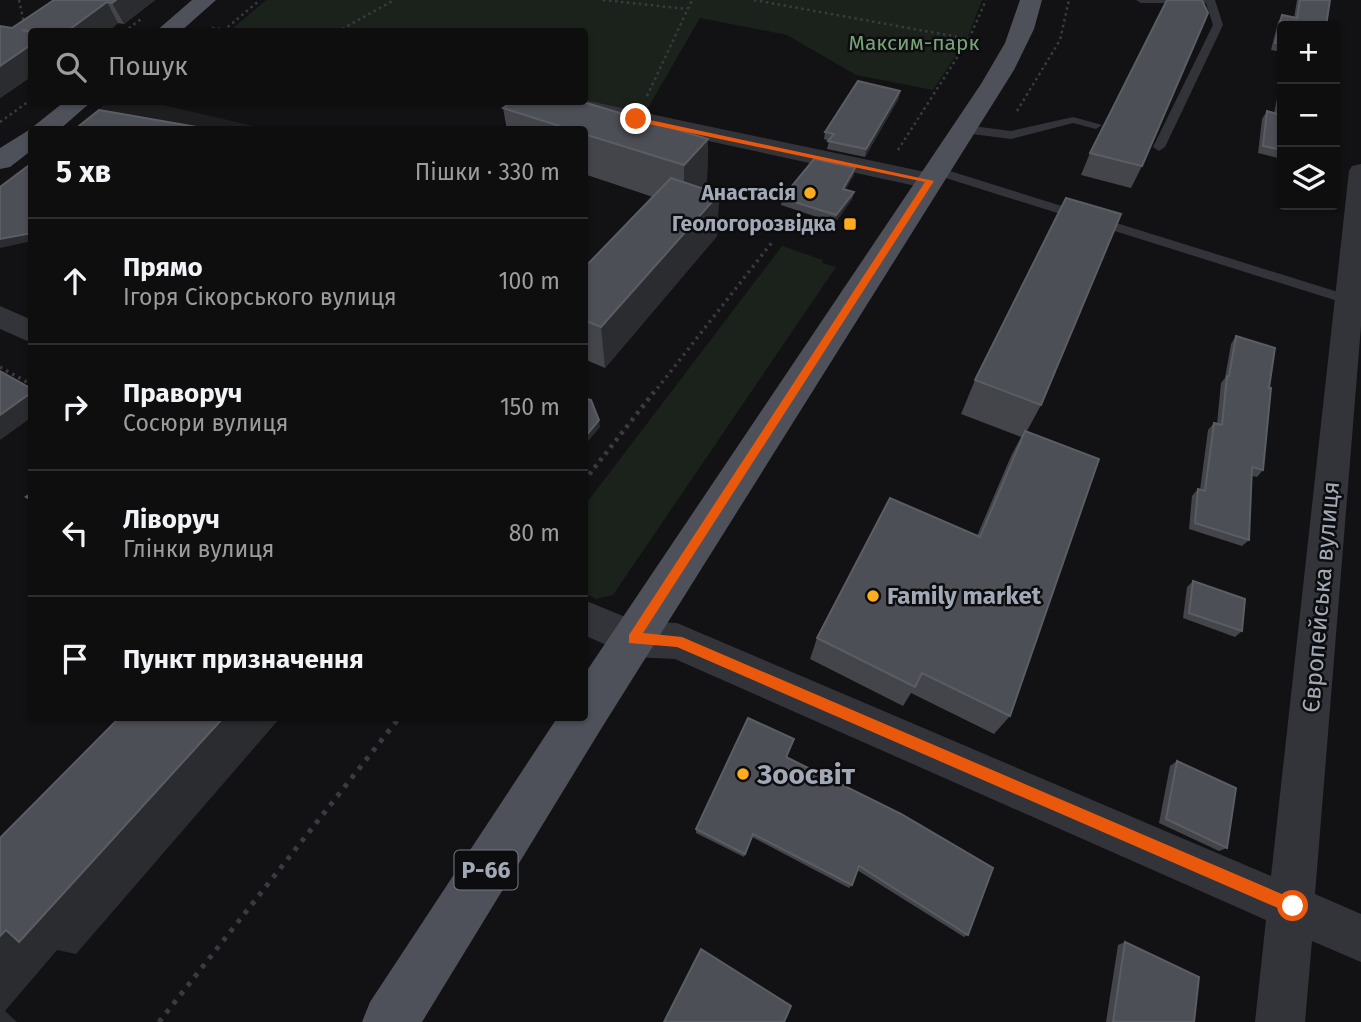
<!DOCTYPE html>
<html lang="uk">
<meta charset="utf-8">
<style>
body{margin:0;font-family:"Fira Sans",sans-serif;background:#1c1c1d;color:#f1f3f6}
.controls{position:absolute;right:21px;top:21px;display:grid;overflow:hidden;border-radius:7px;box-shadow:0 2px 5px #0004}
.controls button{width:63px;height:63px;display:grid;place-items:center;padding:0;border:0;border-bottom:2px solid #2e2e2f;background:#0e0e0f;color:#f1f3f6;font:35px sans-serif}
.stop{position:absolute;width:21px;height:21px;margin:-16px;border:5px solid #ea580c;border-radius:50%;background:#fff}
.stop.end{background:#ea580c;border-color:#fff;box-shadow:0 2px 7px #0008}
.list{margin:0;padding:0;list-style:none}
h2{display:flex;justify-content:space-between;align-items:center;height:91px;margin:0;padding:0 28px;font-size:30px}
h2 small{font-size:23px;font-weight:400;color:#9b9c9e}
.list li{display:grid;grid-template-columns:46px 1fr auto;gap:21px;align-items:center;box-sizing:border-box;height:126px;padding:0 28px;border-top:2px solid #2e2e2f}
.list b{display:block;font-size:26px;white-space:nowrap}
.list p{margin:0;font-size:23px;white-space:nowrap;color:#9b9c9e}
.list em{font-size:23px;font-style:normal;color:#9b9c9e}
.icon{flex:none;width:38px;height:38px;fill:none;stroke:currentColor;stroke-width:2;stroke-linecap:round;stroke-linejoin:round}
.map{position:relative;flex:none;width:1361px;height:1022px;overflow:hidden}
.search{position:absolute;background:#0e0e0f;box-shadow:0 2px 5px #0004;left:28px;top:28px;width:560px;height:77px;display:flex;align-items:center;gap:18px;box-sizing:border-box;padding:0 24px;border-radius:7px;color:#9b9c9e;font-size:26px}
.panel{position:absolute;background:#0e0e0f;box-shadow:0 2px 5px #0004;left:28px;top:126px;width:560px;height:595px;border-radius:7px}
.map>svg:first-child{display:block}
</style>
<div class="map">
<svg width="1361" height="1022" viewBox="0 0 1361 1022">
<rect width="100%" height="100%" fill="#121214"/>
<!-- built -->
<polygon fill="#1e1e21" points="108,102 150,102 267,129 72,130"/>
<!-- green -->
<g fill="#1a221b">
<polygon points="266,0 982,0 967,39 933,90 856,75 787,35 700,18 645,113 585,101 584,32 232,29"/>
<polygon points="782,246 823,260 822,263 836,267 613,595 596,599 585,593 585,505"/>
</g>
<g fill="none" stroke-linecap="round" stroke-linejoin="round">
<!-- path-far3 -->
<g stroke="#393b40" stroke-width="2.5" stroke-dasharray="2.5 3.5" stroke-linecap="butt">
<polyline points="19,0 24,23"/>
<polyline points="603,0 687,9"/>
<polyline points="754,0 969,39"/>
<polyline points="212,28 225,29"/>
<polyline points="223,31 260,0"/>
<polyline points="124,32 141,19"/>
<polyline points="337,32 394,0"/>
<polyline points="647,96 692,0"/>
<polyline points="1017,111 1060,40 1069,0"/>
<polyline points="0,122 32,99"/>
<polyline points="898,150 969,39 986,0"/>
</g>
<!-- path-far2 -->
<g stroke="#393b40" stroke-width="3.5" stroke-dasharray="2.5 4.5" stroke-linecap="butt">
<polyline points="0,367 32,385"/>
<polyline points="653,394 773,241"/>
</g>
<!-- path-far1 -->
<polyline stroke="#393b40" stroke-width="4.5" stroke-dasharray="3.5 5" stroke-linecap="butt" points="584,481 654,392"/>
<!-- path -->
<polyline stroke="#393b40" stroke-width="5" stroke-dasharray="4.5 7" stroke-linecap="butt" points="159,1022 399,718"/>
<!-- lane -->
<g fill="#333439" fill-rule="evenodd">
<polygon points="1136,0 1215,0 1223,25 1165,147 1159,151 1153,147 1213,25 1206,3 1141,3"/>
<polygon points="1073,117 1102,125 1096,129 1073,123 1011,139 964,133 958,129 964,125 1011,131"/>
<polygon points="937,167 1354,297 1356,300 1349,305 1344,303 933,174 933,168"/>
</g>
<!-- street -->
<g fill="#333439" fill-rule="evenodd">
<polygon points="584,100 930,173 939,176 943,181 939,186 930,189 560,109 552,107 549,102"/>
<polygon points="1361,164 1361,326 1315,894 1361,914 1361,962 1312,941 1305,1022 1255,1022 1266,920 675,659 633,657 584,635 584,600 635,621 677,623 1271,876 1349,171 1352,166"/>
<polygon points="0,306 32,320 32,343 0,329"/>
</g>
<!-- primary -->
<g fill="#4e5159" fill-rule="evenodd">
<polygon points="192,0 216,0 180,32 155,32"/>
<polygon points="1020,0 1042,0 1034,29 1014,70 601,729 422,1022 362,1022 370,1002 557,718 584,718 584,675 981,84 1005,43"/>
<polygon points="64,102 91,102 59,130 32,130 32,150 10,167 0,169 0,148 29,130"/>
</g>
</g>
<!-- wall -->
<g fill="#43454a">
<polygon points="54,0 155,0 124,24 118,23 108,32 32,32 32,76 0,98 12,28"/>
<polygon points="1297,0 1330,0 1282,26 1282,52 1271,50 1278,22 1282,15 1294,18"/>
<polygon points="1282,74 1282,159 1258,153 1262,119 1267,111 1274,113"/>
<polygon points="899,98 865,157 827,149 829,141 824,139 825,132"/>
<polygon points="503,108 708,139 707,181 701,188 719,194 717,236 605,368 584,359 584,268 653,197 584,174 584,130 507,130"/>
<polygon points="1090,153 1142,166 1131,188 1081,175"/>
<polygon points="854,175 845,189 854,192 852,199 835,223 781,205 782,198"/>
<polygon points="1236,336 1269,388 1263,470 1257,477 1252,476 1249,540 1242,546 1189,529 1192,496 1198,489 1200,490 1208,430 1214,423 1217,424 1221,383 1225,378 1231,344"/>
<polygon points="975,380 1041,405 1027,431 1010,716 994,734 911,693 903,706 810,659 817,638 977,536 1011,456 1021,437 961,414"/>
<polygon points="1193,581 1242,631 1235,637 1183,618 1187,587"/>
<polygon points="786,757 968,935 964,937 857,870 852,885 849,888 752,837 744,857 696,833 696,829"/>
<polygon points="1177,761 1227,848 1219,851 1159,823 1170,766"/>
<polygon points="1125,942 1194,1022 1106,1022 1118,945"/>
</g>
<!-- shaded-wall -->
<g fill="#2b2c30">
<polygon points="116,0 155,0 124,24 112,3"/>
<polygon points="107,2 118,23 108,32 66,32"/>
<polygon points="32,44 32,76 0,98 0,66"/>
<polygon points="900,91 899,98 865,157 866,149"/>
<polygon points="708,139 707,181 684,207 684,165"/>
<polygon points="855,168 854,175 842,196 843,189"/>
<polygon points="854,192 852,199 835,223 836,215"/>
<polygon points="719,194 717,236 605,368 601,327"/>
<polygon points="32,233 32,241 0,248 0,239"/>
<polygon points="32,392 32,417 0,440 0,415"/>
<polygon points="599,420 600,427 584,446 584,438"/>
<polygon points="223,718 280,718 76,954 57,950 5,1011 17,1022 0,1022 0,936"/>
</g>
<!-- building -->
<g fill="#4d4f56" stroke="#5b5d65" stroke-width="2">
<polygon points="54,0 116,0 112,3 107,2 66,32 37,32 22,30 33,32 32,32 32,44 0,66 0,26 12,28"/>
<polygon points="1167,0 1202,0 1208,13 1142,166 1090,153"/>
<polygon points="1300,0 1330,0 1326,26 1282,26 1282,44 1275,43 1282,15 1297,18"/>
<polygon points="858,81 900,91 866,149 828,141 834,134 825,132"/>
<polygon points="1282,88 1282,150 1263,146 1267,111 1277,114"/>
<polygon points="512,102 583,102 708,139 684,165 584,134 584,130 572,130 503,108"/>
<polygon points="99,110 208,129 74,130"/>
<polygon points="814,159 855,168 843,189 854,192 836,215 782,198"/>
<polygon points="32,163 32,233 0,239 0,187"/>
<polygon points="671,178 719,194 601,327 584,320 584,268"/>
<polygon points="1066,198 1121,214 1041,405 975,380"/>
<polygon points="1236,336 1275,348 1269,388 1271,388 1263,470 1252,467 1249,540 1195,523 1198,489 1205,491 1214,423 1222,425 1227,376 1229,376"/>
<polygon points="0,371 32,389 32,392 0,415"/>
<polygon points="584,398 591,400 599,420 584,438"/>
<polygon points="1025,431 1099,459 1010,716 922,673 915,687 817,638 890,498 980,537"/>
<polygon points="32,493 32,500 26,497"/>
<polygon points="1193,581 1245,599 1242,631 1189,613"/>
<polygon points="119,718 223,718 19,942 6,930 0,936 0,838"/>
<polygon points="748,718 794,739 786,757 901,814 993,868 968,935 859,866 852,885 753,834 745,854 696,829"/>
<polygon points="1177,761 1236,788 1227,848 1166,819"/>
<polygon points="1125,942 1199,977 1194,1022 1113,1022"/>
<polygon points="701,949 791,1006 784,1022 664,1022"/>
</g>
<!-- route -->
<polygon fill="#ea580c" points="636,117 934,181 643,633 682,637 1298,901 1300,906 1298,912 1293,914 1287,912 677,647 629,643 629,635 925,182 634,121"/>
<!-- markers -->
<g fill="#ffad1f" stroke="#0d0d0f" stroke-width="2.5">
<circle cx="810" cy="193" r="7"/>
<rect x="843" y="217" width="14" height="14" rx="3.5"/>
<circle cx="873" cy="596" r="7"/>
<circle cx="743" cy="774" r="7"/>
</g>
<g text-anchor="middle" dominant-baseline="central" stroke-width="5" stroke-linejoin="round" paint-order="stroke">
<!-- far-park labels -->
<g font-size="21" fill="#77a378" stroke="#0d0d0f">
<text x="914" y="43">Максим-парк</text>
</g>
<!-- far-poi labels -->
<g font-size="21" font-weight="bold" fill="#a2a9b6" stroke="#0d0d0f" text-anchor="end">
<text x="796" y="193">Анастасія</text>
<text x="836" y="224">Геологорозвідка</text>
</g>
<!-- shield labels -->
<rect fill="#0d0d0f" stroke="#757a84" stroke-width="2" x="454.5" y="850.5" width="63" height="39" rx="5"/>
<g font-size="23" font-weight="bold" fill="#a2a9b6">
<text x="486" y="870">Р-66</text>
</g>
<!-- poi labels -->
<g font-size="24" font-weight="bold" fill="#a2a9b6" stroke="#0d0d0f" text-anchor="start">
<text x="887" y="596">Family market</text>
</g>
<!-- street labels -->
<g font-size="24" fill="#a2a9b6" stroke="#0d0d0f">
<text transform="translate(1321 597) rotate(-85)">Європейська вулиця</text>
</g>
<!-- near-poi labels -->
<g font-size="28" font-weight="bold" fill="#a2a9b6" stroke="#0d0d0f" text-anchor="start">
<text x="757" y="774">Зоосвіт</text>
</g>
</g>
</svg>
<div class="controls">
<button>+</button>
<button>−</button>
<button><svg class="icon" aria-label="layers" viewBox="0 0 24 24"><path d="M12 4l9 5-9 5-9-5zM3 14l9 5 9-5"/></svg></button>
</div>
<div class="stop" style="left:1293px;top:906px"></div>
<div class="stop end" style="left:636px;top:119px"></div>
<div class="search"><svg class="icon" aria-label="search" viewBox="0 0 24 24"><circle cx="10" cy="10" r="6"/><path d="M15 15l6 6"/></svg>Пошук</div>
<section class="panel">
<h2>5 хв<small>Пішки · 330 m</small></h2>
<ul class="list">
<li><svg class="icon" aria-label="ahead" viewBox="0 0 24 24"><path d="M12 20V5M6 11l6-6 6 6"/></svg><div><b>Прямо</b><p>Ігоря Сікорського вулиця</p></div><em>100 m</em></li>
<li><svg class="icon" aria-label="right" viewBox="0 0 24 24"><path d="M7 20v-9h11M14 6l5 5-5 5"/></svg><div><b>Праворуч</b><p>Сосюри вулиця</p></div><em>150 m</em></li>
<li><svg class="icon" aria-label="left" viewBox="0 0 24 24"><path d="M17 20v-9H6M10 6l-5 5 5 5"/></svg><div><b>Ліворуч</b><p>Глінки вулиця</p></div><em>80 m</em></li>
<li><svg class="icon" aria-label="arrive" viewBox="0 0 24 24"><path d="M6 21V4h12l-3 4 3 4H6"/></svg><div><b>Пункт призначення</b></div></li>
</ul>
</section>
</div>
